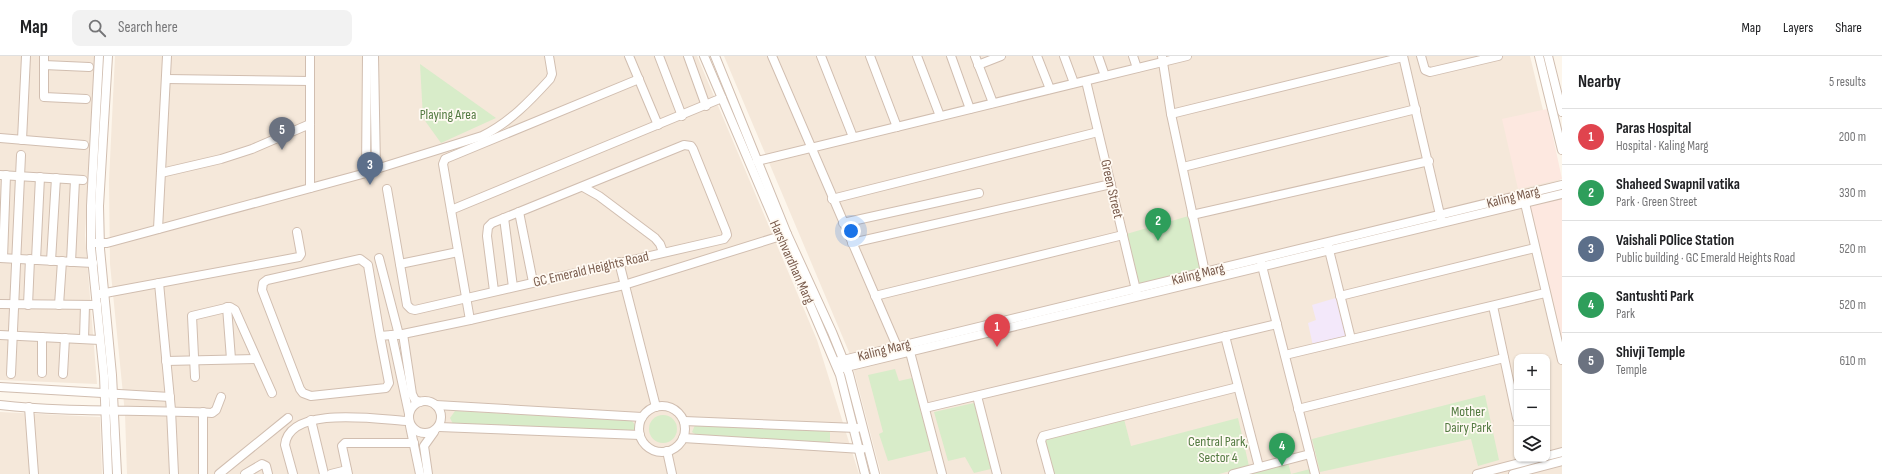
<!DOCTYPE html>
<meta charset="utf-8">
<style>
body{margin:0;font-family:"Sofia Sans Condensed",sans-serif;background:#f2f2f2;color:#202124}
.controls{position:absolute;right:12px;bottom:12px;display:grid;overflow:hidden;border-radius:8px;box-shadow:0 1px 3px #0004}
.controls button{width:36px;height:36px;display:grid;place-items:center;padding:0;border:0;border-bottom:1px solid #e0e0e0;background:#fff;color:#202124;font:20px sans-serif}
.you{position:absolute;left:851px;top:175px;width:14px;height:14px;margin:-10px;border:3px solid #fff;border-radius:50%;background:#1a73e8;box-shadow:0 0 0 6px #1a73e833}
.badge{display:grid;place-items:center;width:26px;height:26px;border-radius:50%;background:#e76f51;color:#fff;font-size:13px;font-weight:700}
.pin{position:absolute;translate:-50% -33px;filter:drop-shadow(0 1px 2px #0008)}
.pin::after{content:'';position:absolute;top:21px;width:14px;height:12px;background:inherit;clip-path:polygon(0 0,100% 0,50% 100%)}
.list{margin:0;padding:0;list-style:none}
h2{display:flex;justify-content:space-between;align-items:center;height:52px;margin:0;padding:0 16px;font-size:17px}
h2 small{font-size:13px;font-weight:400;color:#757577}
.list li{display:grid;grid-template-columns:26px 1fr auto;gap:12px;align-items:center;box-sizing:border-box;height:56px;padding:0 16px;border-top:1px solid #e0e0e0}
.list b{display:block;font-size:15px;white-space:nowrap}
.list p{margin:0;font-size:13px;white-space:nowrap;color:#757577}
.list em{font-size:13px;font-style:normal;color:#757577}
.icon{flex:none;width:22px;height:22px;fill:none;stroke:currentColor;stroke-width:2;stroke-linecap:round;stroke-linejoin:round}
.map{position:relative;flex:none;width:1562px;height:418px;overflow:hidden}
header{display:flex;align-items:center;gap:24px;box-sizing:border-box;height:56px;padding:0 20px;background:#fff;border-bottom:1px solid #e0e0e0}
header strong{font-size:19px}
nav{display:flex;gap:22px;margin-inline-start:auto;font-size:14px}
.search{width:280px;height:36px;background:#f2f2f2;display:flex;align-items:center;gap:10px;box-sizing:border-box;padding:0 14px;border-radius:8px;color:#757577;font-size:15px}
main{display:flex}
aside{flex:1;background:#fff}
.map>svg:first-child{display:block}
</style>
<header>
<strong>Map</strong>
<div class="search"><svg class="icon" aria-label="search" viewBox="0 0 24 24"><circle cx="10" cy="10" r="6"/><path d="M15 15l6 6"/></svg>Search here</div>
<nav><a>Map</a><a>Layers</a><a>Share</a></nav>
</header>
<main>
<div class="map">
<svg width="1562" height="418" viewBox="0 0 1562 418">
<rect width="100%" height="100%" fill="#fdf6ec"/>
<!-- residential -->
<g fill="#f5e8da" fill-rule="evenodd">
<polygon points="0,0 95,0 85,179 97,328 0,324"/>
<polygon points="115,0 697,0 817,284 859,418 127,418 125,358 110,208 109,125"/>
<path d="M 724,0 L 1530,0 L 1562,133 L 1562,418 L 881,418 L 849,296 ZM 1517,301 L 1547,301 L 1547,403 L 1517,403 Z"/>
<polygon points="0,356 100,361 102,418 0,418"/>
</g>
<!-- commercial -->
<g fill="#fde8e0">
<polygon points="1547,53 1562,123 1518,133 1502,63"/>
<polygon points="1562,142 1562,282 1530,150"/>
</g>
<!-- education -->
<polygon fill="#f3e8fa" points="1339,241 1349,281 1313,290 1308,267 1316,264 1312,249"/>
<!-- green -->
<g fill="#d8ecc9">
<polygon points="420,8 496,62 441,87 423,62"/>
<polygon points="1192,159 1205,216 1135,233 1123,179"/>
<polygon points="895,313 899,325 912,322 933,394 888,405 879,378 883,376 868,319"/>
<polygon points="1485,339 1499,404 1478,410 1471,383 1320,416 1312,383"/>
<polygon points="978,346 995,412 974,417 965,401 948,405 934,356"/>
<polygon points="455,355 632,365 636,370 633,376 453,368 450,362"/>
<circle cx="663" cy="373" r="14"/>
<polygon points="1238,362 1249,410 1219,418 1054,418 1044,382 1124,363 1131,390"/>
<polygon points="695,369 830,375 830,388 698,380 692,376"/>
<polygon points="1288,406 1291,418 1310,413 1311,418 1248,418"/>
</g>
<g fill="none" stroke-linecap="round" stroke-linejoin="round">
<defs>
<g id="minor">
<polyline points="44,0 44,41 86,43"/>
<polyline points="99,0 91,150 91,192 104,320 108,418"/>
<polyline points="108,0 99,150 100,193 112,319 117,418"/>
<polyline points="310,0 310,132"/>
<polyline points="374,0 376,113"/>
<polyline points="629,0 658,69"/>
<polyline points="659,0 682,60"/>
<polyline points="688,0 706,50"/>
<polyline points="704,0 840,319 865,418"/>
<polyline points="715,0 787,178 832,276 849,318 875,418"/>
<polyline points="772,0 899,295"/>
<polyline points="821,0 853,81"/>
<polyline points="870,0 897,71"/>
<polyline points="917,0 940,60"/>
<polyline points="951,0 970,53"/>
<polyline points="975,0 993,47"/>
<polyline points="1037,0 1050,33"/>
<polyline points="1064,0 1074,27"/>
<polyline points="1098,0 1105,20"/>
<polyline points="1133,0 1137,12"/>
<polyline points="1162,0 1171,58 1206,221"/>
<polyline points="1403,0 1441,163"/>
<polyline points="1421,0 1425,14 1430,16 1498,0"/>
<polyline points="1539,0 1562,94"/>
<polyline points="1548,0 1562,56"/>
<polyline points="44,9 89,11"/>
<polyline points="978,9 1001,0"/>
<polyline points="166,23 310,25"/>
<polyline points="1086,25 1137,238"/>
<polyline points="1171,58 1403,1"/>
<polyline points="0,82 84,89"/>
<polyline points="22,84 26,0"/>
<polyline points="757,105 1187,0"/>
<polyline points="1183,111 1416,53"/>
<path d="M 370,115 L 482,80 C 509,67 530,45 550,23 L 552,18 L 549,0"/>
<polyline points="161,117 221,103 252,93 310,68"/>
<polyline points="0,119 83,124"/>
<polyline points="583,131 599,140 655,182 660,188 663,196"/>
<polyline points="387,133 407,249 411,253 415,254 724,183 727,179 726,175 693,93 691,90 684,89 492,167 488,171 487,180 494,235"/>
<polyline points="832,143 1098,76"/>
<polyline points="1524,143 1562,304"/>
<polyline points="451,154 722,42"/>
<polyline points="519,156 533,226"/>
<polyline points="1192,159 1429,105"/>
<polyline points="504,162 513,231"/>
<polyline points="843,167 979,137"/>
<polyline points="158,173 167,0"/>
<polyline points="95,187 107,187 366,117 367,0"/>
<polyline points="852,187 1111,128"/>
<polyline points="1328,190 1351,283"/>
<polyline points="0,202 93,207"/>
<polyline points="3,202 6,119"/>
<polyline points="379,202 399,279"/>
<polyline points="36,204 40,121"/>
<polyline points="51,205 56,122"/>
<polyline points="71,206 75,124"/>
<polyline points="619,206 656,351"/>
<polyline points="1261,206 1315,418"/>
<polyline points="400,208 458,196"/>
<polyline points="159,227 171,354 174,418"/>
<polyline points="100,238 299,201 301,198 297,176"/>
<polyline points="875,240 1123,179"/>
<polyline points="1340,240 1535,192"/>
<polyline points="0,248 97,249"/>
<polyline points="28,249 30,203"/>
<polyline points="59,249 62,205"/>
<polyline points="1493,250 1517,362"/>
<polyline points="227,251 231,303"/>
<polyline points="470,264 443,108 445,103 639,23"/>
<polyline points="403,278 412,338 415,344 420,346"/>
<polyline points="0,279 100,284"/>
<polyline points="392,279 409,358"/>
<polyline points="380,280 368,209 360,203 267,224 263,227 262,234 300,333 303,337 311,340 386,332 389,327 380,280 403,278 470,264 624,229 787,178"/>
<polyline points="1225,280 1259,411"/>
<polyline points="84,283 85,249"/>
<polyline points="910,296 942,418"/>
<polyline points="1285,299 1545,237"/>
<polyline points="166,305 256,303"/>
<polyline points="835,306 1562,129"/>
<polyline points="838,313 1562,138"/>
<polyline points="42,317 42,281"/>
<polyline points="11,318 21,99"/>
<polyline points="63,318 65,282"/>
<polyline points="195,321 192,260 230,251 235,254 272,337"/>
<polyline points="0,331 170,341"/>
<polyline points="977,340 997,418"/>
<circle cx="425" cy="361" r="16"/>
<path d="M 0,349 C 71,357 141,353 212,357 L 216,354 L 221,341"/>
<polyline points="436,349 642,361"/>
<circle cx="662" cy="373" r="23"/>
<polyline points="29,351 34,418"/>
<polyline points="925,352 1277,268"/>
<polyline points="1298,353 1504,302"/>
<polyline points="311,364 324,418"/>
<polyline points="684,365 857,372"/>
<polyline points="410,370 420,418"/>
<polyline points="439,371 640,379"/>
<polyline points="683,382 862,393"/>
<polyline points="667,395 672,418"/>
<polyline points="1547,400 1562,396"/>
<polyline points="203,418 203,356"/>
<polyline points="219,418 288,362"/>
<polyline points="245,418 262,408 266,410 268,418"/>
<path d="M 293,418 L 285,389 C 289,348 382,364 409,365"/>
<polyline points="331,418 347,414"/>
<polyline points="348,418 342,390 345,387 414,387"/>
<polyline points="428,418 424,390 434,376"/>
<polyline points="1050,418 1041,385 1043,380 1238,331"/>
<polyline points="1233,418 1310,398"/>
<polyline points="1477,418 1535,403"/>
<polyline points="1513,418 1562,405"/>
</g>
</defs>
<!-- minor casing -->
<use href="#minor" stroke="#d1beb0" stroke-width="10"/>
<!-- minor -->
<use href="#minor" stroke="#fff" stroke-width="8"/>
</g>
<g text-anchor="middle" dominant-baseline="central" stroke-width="3.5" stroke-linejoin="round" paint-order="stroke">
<!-- park labels -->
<g font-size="14" fill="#537a41" stroke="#fffaf3">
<text x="448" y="58">Playing Area</text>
<text x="1468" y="355">Mother<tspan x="1468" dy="16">Dairy Park</tspan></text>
<text x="1218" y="385">Central Park,<tspan x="1218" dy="16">Sector 4</tspan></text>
</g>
<!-- street labels -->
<g font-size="14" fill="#7a5c4d" stroke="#fffaf3">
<text transform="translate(1112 133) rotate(77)">Green Street</text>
<text transform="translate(1513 141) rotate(-14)">Kaling Marg</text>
<text transform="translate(792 206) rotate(66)">Harshvardhan Marg</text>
<text transform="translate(591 213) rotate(-13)">GC Emerald Heights Road</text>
<text transform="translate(1198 218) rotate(-14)">Kaling Marg</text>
<text transform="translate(884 294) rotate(-14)">Kaling Marg</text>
</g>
</g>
</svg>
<div class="controls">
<button>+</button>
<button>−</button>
<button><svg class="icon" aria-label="layers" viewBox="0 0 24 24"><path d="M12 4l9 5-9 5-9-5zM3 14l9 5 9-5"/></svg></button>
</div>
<div class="you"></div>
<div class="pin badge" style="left:997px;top:291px;background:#e0444e">1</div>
<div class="pin badge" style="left:1158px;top:185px;background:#2e9e5b">2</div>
<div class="pin badge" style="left:370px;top:129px;background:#5c6f8a">3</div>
<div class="pin badge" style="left:1282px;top:410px;background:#2e9e5b">4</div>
<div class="pin badge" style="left:282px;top:94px;background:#6b7280">5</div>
</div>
<aside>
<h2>Nearby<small>5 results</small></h2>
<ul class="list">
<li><span class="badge" style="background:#e0444e">1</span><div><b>Paras Hospital</b><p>Hospital · Kaling Marg</p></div><em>200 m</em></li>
<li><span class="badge" style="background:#2e9e5b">2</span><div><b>Shaheed Swapnil vatika</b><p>Park · Green Street</p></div><em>330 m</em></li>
<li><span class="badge" style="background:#5c6f8a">3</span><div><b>Vaishali POlice Station</b><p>Public building · GC Emerald Heights Road</p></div><em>520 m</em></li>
<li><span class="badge" style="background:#2e9e5b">4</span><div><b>Santushti Park</b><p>Park</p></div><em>520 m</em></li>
<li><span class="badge" style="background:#6b7280">5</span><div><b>Shivji Temple</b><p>Temple</p></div><em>610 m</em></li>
</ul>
</aside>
</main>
